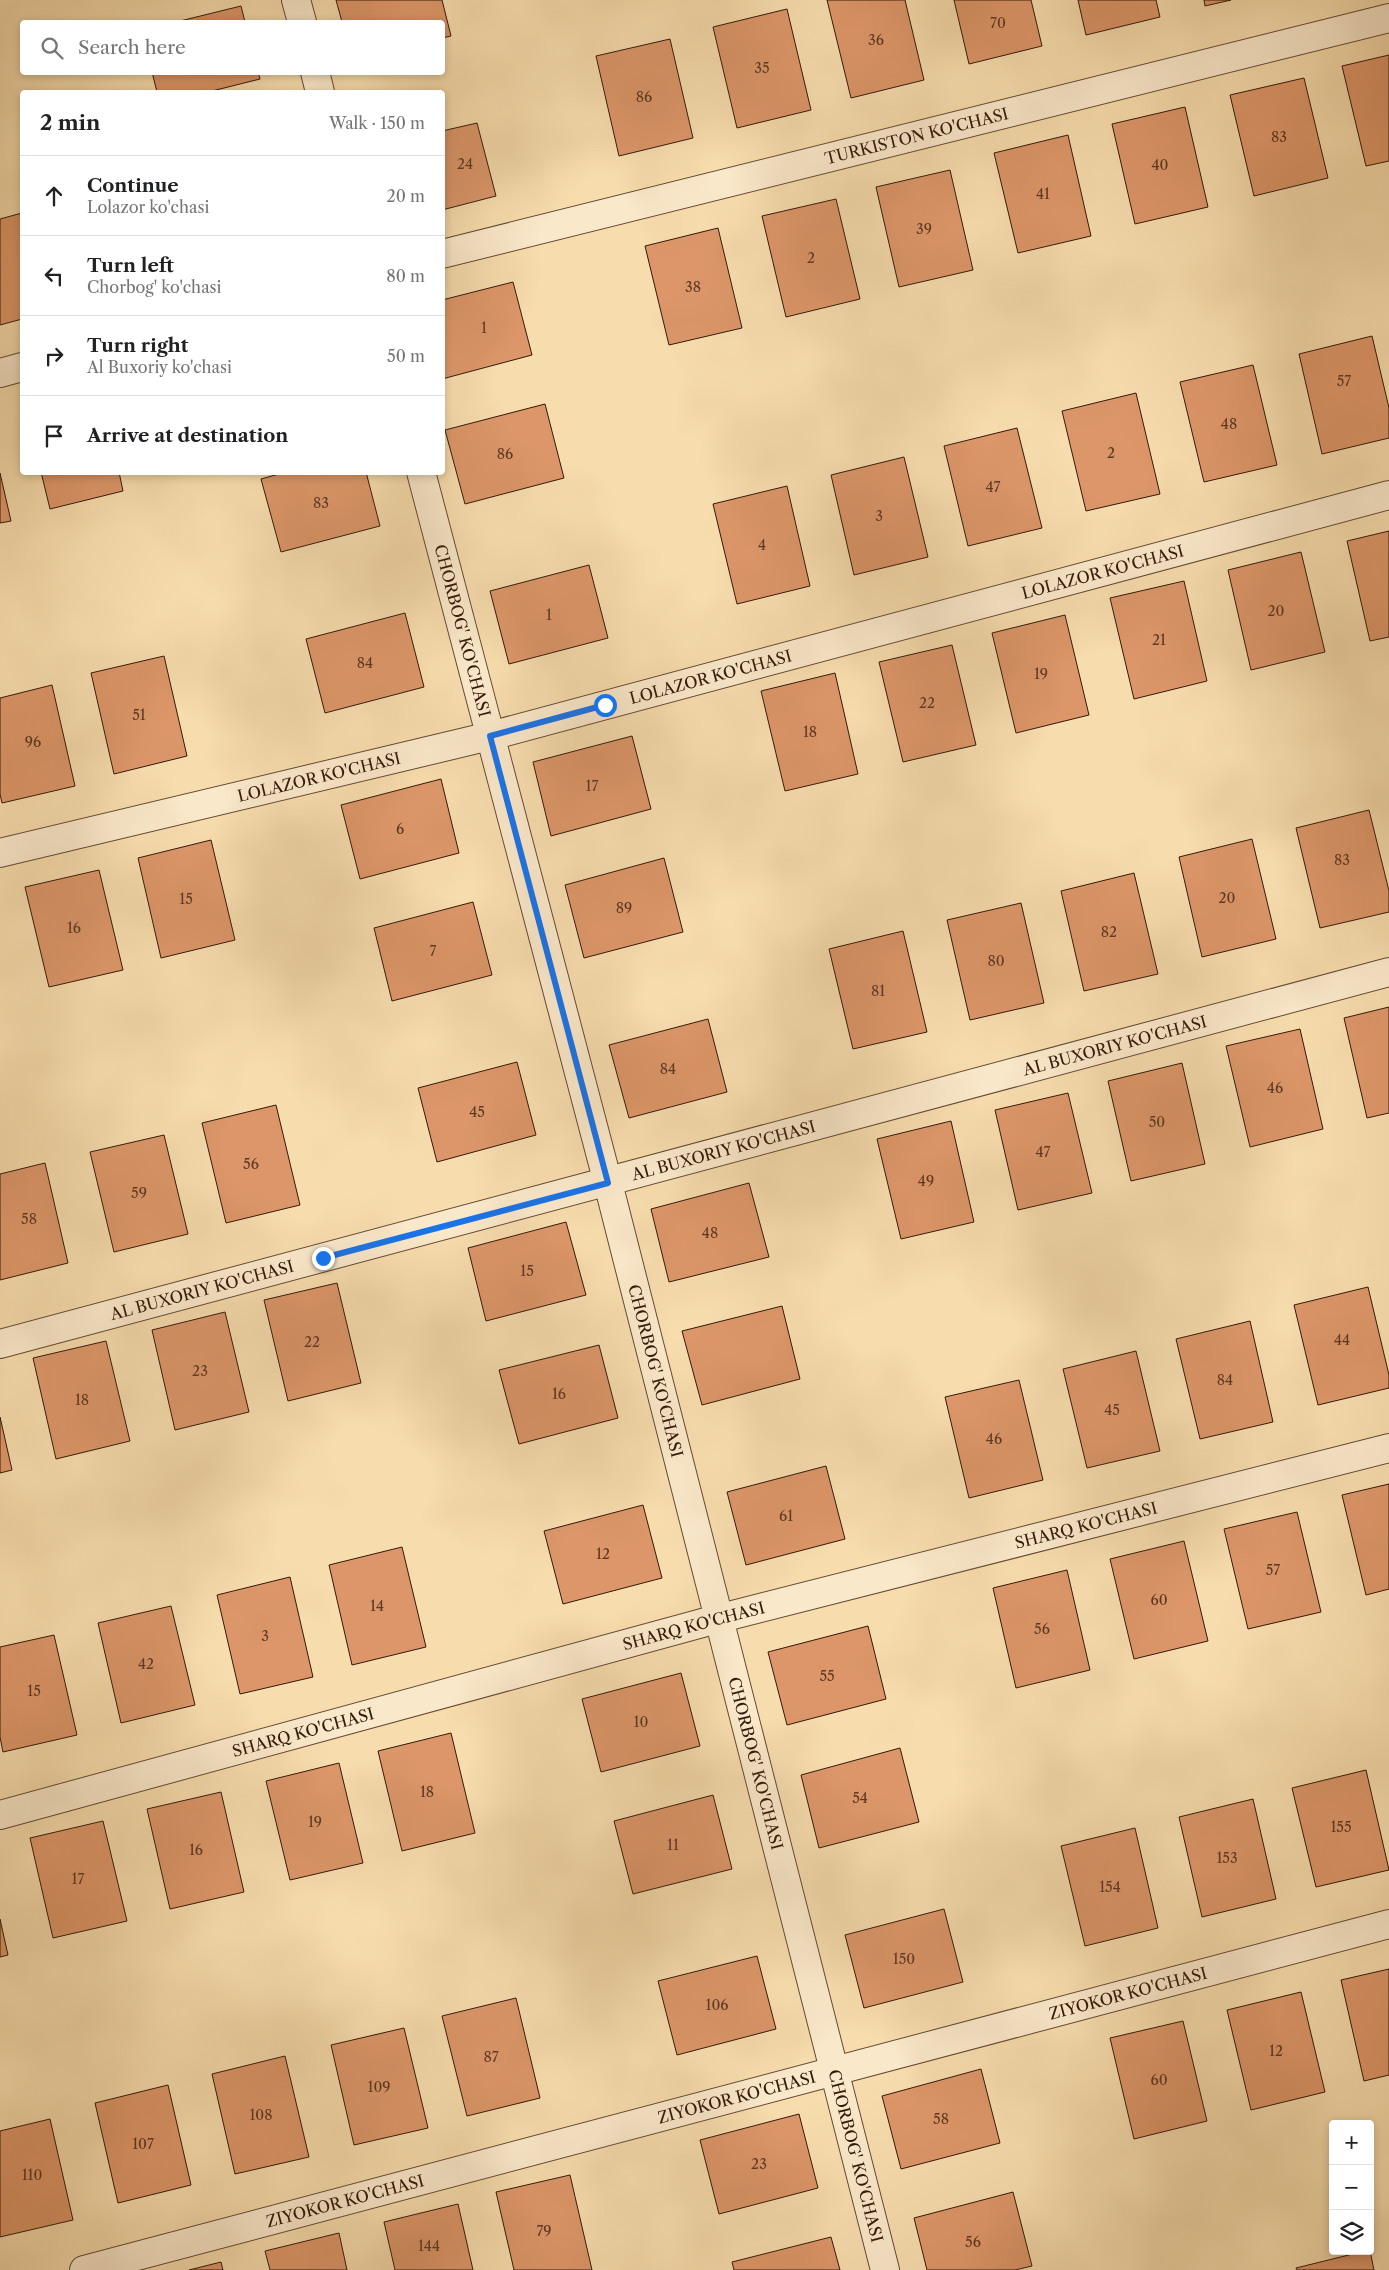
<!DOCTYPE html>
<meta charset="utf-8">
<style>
body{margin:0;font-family:"Libre Caslon Text",serif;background:#f6f6f6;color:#202124}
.controls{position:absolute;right:15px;bottom:15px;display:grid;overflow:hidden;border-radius:5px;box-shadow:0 2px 8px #0003}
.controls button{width:45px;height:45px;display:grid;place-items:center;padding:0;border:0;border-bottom:1px solid #e0e0e0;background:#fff;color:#202124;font:25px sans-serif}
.stop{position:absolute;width:15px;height:15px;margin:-11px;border:4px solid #1a73e8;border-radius:50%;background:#fff}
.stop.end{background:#1a73e8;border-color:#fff;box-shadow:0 1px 5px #0008}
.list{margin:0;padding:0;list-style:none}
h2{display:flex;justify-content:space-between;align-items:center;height:65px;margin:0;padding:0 20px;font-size:21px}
h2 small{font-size:16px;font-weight:400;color:#757577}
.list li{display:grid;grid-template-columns:32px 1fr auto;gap:15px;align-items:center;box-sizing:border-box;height:80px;padding:0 20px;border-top:1px solid #e0e0e0}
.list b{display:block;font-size:19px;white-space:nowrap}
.list p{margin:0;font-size:16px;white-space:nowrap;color:#757577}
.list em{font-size:16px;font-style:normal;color:#757577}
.icon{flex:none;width:28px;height:28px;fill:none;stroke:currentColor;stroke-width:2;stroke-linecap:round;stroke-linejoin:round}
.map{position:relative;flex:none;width:1389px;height:2270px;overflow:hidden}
.search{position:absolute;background:#fff;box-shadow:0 2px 8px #0003;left:20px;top:20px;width:425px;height:55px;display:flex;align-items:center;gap:12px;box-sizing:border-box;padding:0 18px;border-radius:5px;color:#757577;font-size:19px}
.panel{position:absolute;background:#fff;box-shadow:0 2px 8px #0003;left:20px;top:90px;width:425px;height:385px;border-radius:5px}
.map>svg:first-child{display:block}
</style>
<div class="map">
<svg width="1389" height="2270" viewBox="0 0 1389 2270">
<rect width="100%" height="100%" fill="#f7dcad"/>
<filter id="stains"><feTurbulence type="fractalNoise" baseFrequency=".004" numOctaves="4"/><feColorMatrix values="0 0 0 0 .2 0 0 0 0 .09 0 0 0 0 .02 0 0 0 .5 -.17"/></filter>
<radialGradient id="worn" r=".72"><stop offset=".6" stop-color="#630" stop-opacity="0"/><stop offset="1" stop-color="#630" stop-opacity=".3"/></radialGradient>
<!-- building -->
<g fill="#dc9669" stroke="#33190a">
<polygon points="336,0 442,0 451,36 442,38 442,22 342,22"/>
<polygon points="827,0 905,0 924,80 851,98"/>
<polygon points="954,0 1031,0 1042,46 969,64"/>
<polygon points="1078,0 1156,0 1160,17 1086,35"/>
<polygon points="1204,0 1231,0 1205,6"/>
<polygon points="241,6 245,22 176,22"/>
<polygon points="787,9 811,110 737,128 713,27"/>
<polygon points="670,39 693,138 619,156 596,56"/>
<polygon points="1389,55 1389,161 1366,166 1342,66"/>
<polygon points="152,72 258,72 260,79 208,92 157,92"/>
<polygon points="1304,78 1328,178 1254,196 1230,95"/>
<polygon points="1185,107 1208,207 1135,224 1112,124"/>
<polygon points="477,123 496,196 442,210 442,131"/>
<polygon points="1068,135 1091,236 1018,253 994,153"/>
<polygon points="950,170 973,270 899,287 876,187"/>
<polygon points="836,199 860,299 786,317 762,216"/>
<polygon points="22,213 22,319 0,325 0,219"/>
<polygon points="718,228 742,328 669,345 645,246"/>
<polygon points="513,282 532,355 442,379 442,300"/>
<polygon points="1372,336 1389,408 1389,438 1322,454 1299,354"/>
<polygon points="1253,365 1277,465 1204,482 1180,382"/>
<polygon points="1136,393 1160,494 1086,511 1062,411"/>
<polygon points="545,404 564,478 465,504 445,430"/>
<polygon points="1017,428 1042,528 968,546 944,446"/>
<polygon points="904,457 928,557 854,575 831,475"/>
<polygon points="41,472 119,472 123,491 50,509"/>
<polygon points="286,472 366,472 380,526 281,552 261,479"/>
<polygon points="0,473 11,521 0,523"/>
<polygon points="787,486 810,586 737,604 713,504"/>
<polygon points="1389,531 1389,637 1370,641 1347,541"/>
<polygon points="1301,552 1325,652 1251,670 1228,570"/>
<polygon points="589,565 608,638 509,664 490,591"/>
<polygon points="1184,581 1207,681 1134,699 1110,598"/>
<polygon points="405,613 424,687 325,713 306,639"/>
<polygon points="1065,615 1089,715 1016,733 992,633"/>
<polygon points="952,645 976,745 903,762 879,662"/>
<polygon points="164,656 187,756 114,774 91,673"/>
<polygon points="835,673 858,774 785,791 761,691"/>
<polygon points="52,685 75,786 2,803 0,794 0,698"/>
<polygon points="632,736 651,809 551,836 533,762"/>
<polygon points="441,779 459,853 360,879 341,805"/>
<polygon points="1369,810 1389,891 1389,912 1320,928 1296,828"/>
<polygon points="1252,839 1276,939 1202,957 1179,857"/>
<polygon points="211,840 235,940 161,958 138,858"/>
<polygon points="664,858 683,932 584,958 565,885"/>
<polygon points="99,870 123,970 49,987 25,887"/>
<polygon points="1134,873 1158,974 1084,991 1061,891"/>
<polygon points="473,902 492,975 392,1001 374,928"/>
<polygon points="1021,903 1044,1003 970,1020 947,920"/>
<polygon points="903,931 927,1032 853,1049 829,949"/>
<polygon points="1389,1007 1389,1113 1367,1118 1344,1018"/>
<polygon points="708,1019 727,1092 629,1118 609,1045"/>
<polygon points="1300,1029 1323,1129 1250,1147 1226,1046"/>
<polygon points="517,1062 536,1135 437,1162 418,1088"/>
<polygon points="1182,1063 1205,1164 1131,1181 1108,1081"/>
<polygon points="1068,1093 1092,1193 1018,1210 995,1110"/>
<polygon points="276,1105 300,1205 226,1223 202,1123"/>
<polygon points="951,1121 974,1222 901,1239 877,1139"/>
<polygon points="164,1135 188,1234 114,1252 90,1152"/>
<polygon points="45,1163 68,1263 0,1280 0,1174"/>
<polygon points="749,1183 769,1257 669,1282 651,1209"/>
<polygon points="566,1222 586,1295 486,1321 468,1248"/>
<polygon points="337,1283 361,1383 288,1401 264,1300"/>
<polygon points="1368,1287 1389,1375 1389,1388 1318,1405 1294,1305"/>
<polygon points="782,1306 800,1379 702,1405 682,1331"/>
<polygon points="225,1312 249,1412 175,1430 152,1330"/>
<polygon points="1250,1321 1273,1422 1200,1439 1176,1339"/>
<polygon points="106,1341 130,1441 56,1459 33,1358"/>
<polygon points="599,1345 618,1418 519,1444 499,1370"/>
<polygon points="1136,1351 1160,1451 1087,1468 1063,1369"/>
<polygon points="1019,1380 1043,1480 969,1498 945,1397"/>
<polygon points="0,1417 12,1470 0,1473"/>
<polygon points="826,1466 845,1539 746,1565 727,1492"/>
<polygon points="1389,1484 1389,1589 1366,1595 1342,1495"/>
<polygon points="643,1505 662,1578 563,1604 544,1531"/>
<polygon points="1297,1512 1321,1612 1248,1629 1224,1529"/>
<polygon points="1184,1541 1208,1641 1134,1659 1110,1559"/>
<polygon points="402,1547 426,1647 352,1665 329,1565"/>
<polygon points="1067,1570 1090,1670 1016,1688 993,1588"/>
<polygon points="290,1577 313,1677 240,1694 217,1595"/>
<polygon points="171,1606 195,1705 121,1723 98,1623"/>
<polygon points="868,1626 886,1699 787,1725 768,1652"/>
<polygon points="54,1635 77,1735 3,1752 0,1737 0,1647"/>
<polygon points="681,1673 700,1746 601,1772 582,1699"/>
<polygon points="451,1733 475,1833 402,1851 378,1751"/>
<polygon points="900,1748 919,1822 819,1848 801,1775"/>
<polygon points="339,1763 363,1863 290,1880 266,1781"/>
<polygon points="1366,1770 1389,1870 1316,1887 1292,1788"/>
<polygon points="221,1792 244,1892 170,1909 147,1809"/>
<polygon points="713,1795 732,1869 633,1894 614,1821"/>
<polygon points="1253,1799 1276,1899 1202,1917 1179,1817"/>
<polygon points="103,1821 127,1921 53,1938 30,1838"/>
<polygon points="1135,1828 1158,1928 1085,1946 1061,1846"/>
<polygon points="944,1909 963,1982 864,2008 845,1935"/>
<polygon points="0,1919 8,1955 0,1957"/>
<polygon points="757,1956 776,2029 677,2055 658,1981"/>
<polygon points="1389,1969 1389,2075 1364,2081 1341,1980"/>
<polygon points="1301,1992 1325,2092 1251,2110 1227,2010"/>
<polygon points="516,1998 540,2098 467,2116 442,2016"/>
<polygon points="1183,2021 1207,2121 1134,2139 1110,2038"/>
<polygon points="404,2028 428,2128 354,2145 331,2045"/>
<polygon points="285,2056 309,2157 235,2174 212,2074"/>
<polygon points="981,2069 1000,2143 901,2169 882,2096"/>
<polygon points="168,2085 191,2185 118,2203 95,2103"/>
<polygon points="799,2114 818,2188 719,2214 700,2140"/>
<polygon points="50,2119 73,2220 0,2237 0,2131"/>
<polygon points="570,2175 592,2270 514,2270 496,2192"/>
<polygon points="1013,2192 1032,2266 1015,2270 927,2270 914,2218"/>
<polygon points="458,2204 473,2270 395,2270 384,2222"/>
<polygon points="339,2233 347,2270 270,2270 265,2251"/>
<polygon points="831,2237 840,2270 734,2270 732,2262"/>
<polygon points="1365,2251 1370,2251 1374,2270 1297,2270 1296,2268"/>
<polygon points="221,2262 223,2270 189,2270"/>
</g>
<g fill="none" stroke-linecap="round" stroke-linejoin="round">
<defs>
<g id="minor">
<polyline points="296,0 302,22"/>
<polyline points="315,72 320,92"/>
<path id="s1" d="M 442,254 L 1389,18"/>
<polyline points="0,373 22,367"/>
<path id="s2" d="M 421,472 L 608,1183 L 885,2270"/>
<path id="s3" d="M 0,853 L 490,736 L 1389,495"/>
<path id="s4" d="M 0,1344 L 1389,972"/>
<path id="s5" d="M 0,1815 L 717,1619 L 1389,1448"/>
<path id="s6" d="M 84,2270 L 1389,1924"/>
</g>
</defs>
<!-- minor casing -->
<use href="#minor" stroke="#644a33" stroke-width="30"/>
<!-- minor -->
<use href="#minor" stroke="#fae8ca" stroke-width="28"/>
</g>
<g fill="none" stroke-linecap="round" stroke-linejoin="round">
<!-- route -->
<polyline stroke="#1a73e8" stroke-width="6" points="323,1258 608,1183 490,736 605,705"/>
</g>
<g text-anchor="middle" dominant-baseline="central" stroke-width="4" stroke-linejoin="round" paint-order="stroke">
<!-- number labels -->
<g font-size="14" fill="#5d3822">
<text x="998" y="23">70</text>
<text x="876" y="40">36</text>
<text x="762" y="68">35</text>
<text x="644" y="97">86</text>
<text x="1279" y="137">83</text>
<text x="465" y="164">24</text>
<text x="1160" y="165">40</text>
<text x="1043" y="194">41</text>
<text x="924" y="229">39</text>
<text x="811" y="258">2</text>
<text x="693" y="287">38</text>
<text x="484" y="328">1</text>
<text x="1344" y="381">57</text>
<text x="1229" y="424">48</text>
<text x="1111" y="453">2</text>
<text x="505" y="454">86</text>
<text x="993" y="487">47</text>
<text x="321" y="503">83</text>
<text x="879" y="516">3</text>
<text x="762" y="545">4</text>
<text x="1276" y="611">20</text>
<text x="549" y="615">1</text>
<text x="1159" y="640">21</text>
<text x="365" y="663">84</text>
<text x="1041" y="674">19</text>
<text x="927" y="703">22</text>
<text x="139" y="715">51</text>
<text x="810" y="732">18</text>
<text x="33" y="742">96</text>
<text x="592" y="786">17</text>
<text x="400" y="829">6</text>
<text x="1342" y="860">83</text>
<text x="1227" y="898">20</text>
<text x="186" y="899">15</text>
<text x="624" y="908">89</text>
<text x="74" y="928">16</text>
<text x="1109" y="932">82</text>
<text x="433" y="951">7</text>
<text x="996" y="961">80</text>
<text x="878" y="991">81</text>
<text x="668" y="1069">84</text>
<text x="1275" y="1088">46</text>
<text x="477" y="1112">45</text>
<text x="1157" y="1122">50</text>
<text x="1043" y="1152">47</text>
<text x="251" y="1164">56</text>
<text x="926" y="1181">49</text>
<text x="139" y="1193">59</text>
<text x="29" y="1219">58</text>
<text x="710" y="1233">48</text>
<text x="527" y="1271">15</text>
<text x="1342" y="1340">44</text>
<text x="312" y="1342">22</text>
<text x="200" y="1371">23</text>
<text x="1225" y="1380">84</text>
<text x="559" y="1394">16</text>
<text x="82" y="1400">18</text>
<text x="1112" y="1410">45</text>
<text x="994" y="1439">46</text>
<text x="786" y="1516">61</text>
<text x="603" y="1554">12</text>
<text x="1273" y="1570">57</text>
<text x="1159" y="1600">60</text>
<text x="377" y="1606">14</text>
<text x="1042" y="1629">56</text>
<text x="265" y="1636">3</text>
<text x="146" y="1664">42</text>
<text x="827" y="1676">55</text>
<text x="34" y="1691">15</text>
<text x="641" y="1722">10</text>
<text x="427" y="1792">18</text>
<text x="860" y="1798">54</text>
<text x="315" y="1822">19</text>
<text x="1341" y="1827">155</text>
<text x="673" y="1845">11</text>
<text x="196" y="1850">16</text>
<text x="1227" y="1858">153</text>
<text x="78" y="1879">17</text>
<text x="1110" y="1887">154</text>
<text x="904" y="1959">150</text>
<text x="717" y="2005">106</text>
<text x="1276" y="2051">12</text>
<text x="491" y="2057">87</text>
<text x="1159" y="2080">60</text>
<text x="379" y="2087">109</text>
<text x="261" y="2115">108</text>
<text x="941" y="2119">58</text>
<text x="143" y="2144">107</text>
<text x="759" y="2164">23</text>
<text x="32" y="2175">110</text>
<text x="544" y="2231">79</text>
<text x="973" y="2242">56</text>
<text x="429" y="2246">144</text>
</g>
<!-- street labels -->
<g font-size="16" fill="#33190a" stroke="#fae8ca">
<text stroke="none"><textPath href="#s1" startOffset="489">TURKISTON KO'CHASI</textPath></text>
<text stroke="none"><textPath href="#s3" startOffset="1138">LOLAZOR KO'CHASI</textPath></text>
<text stroke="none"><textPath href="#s2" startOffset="164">CHORBOG' KO'CHASI</textPath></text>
<text stroke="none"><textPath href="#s3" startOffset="732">LOLAZOR KO'CHASI</textPath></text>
<text stroke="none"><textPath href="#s3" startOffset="328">LOLAZOR KO'CHASI</textPath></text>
<text stroke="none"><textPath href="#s4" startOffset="1154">AL BUXORIY KO'CHASI</textPath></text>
<text stroke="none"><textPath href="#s4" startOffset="749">AL BUXORIY KO'CHASI</textPath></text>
<text stroke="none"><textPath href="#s4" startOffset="209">AL BUXORIY KO'CHASI</textPath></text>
<text stroke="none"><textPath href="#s2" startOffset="929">CHORBOG' KO'CHASI</textPath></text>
<text stroke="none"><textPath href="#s5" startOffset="1124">SHARQ KO'CHASI</textPath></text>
<text stroke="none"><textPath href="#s5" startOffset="719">SHARQ KO'CHASI</textPath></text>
<text stroke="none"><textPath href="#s5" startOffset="314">SHARQ KO'CHASI</textPath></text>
<text stroke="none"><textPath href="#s2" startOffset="1334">CHORBOG' KO'CHASI</textPath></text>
<text stroke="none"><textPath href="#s6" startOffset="1080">ZIYOKOR KO'CHASI</textPath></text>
<text stroke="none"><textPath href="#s6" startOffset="675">ZIYOKOR KO'CHASI</textPath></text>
<text stroke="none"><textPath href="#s2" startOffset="1739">CHORBOG' KO'CHASI</textPath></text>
<text stroke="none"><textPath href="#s6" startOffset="270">ZIYOKOR KO'CHASI</textPath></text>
</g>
</g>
<rect width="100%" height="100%" filter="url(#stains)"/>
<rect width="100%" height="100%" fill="url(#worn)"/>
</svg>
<div class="controls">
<button>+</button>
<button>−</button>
<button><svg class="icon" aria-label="layers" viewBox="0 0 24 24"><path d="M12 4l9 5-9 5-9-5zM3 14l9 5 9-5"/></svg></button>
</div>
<div class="stop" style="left:605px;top:705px"></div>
<div class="stop end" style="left:323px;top:1258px"></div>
<div class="search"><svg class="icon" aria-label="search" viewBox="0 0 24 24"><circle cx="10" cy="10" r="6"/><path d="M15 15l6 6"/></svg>Search here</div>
<section class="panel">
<h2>2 min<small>Walk · 150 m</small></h2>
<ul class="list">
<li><svg class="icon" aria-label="ahead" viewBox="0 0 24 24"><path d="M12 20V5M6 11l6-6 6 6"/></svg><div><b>Continue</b><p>Lolazor ko'chasi</p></div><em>20 m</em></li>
<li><svg class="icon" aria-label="left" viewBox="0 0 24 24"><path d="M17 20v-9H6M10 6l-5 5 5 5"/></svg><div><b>Turn left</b><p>Chorbog' ko'chasi</p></div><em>80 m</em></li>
<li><svg class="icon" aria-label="right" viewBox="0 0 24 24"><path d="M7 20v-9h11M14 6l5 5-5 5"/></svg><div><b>Turn right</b><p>Al Buxoriy ko'chasi</p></div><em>50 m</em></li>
<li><svg class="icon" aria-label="arrive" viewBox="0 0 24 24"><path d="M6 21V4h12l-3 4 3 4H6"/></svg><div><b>Arrive at destination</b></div></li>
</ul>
</section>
</div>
